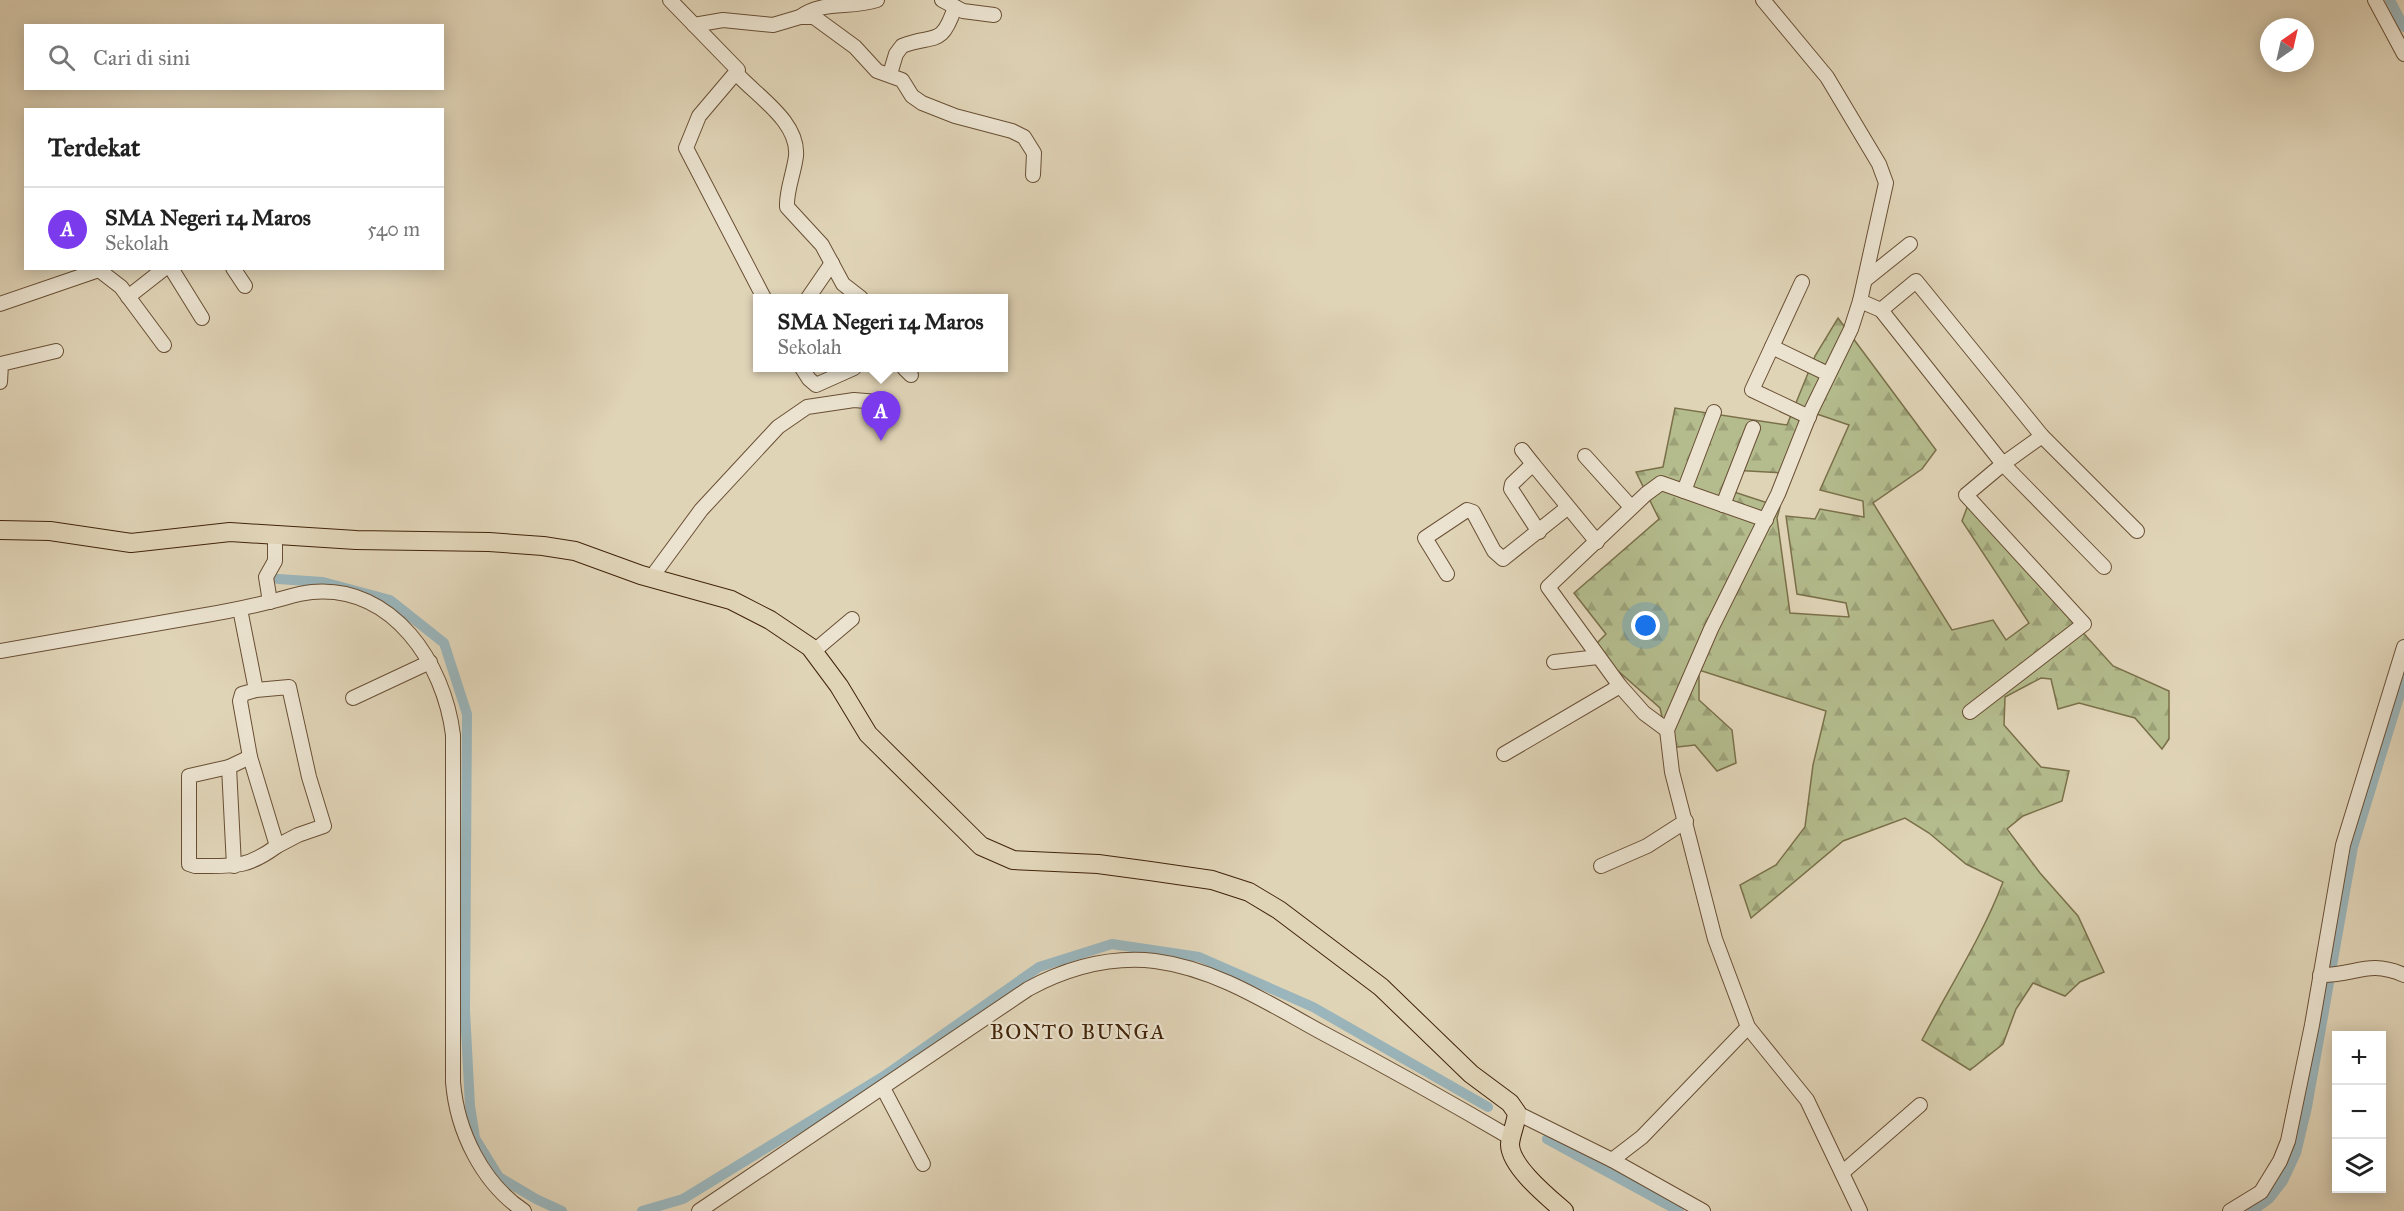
<!DOCTYPE html>
<html lang="id">
<meta charset="utf-8">
<style>
body{margin:0;font-family:"IM FELL Great Primer",serif;background:#f6f6f6;color:#222}
.controls{position:absolute;right:18px;bottom:18px;display:grid;overflow:hidden;border-radius:0px;box-shadow:0 3px 15px #0003}
.controls button{width:54px;height:54px;display:grid;place-items:center;padding:0;border:0;border-bottom:2px solid #e0e0e0;background:#fff;color:#222;font:30px sans-serif}
.compass{position:absolute;left:2260px;top:18px;width:54px;height:54px;border-radius:50%;background:#fff;box-shadow:0 3px 15px #0003;rotate:34deg}
.you{position:absolute;left:1646px;top:626px;width:21px;height:21px;margin:-15px;border:4px solid #fff;border-radius:50%;background:#1a73e8;box-shadow:0 0 0 9px #1a73e833}
.badge{display:grid;place-items:center;width:39px;height:39px;border-radius:50%;background:#7c3aed;color:#fff;font-size:20px;font-weight:700}
.pin{position:absolute;translate:-50% -50px;filter:drop-shadow(0 2px 3px #0008)}
.pin::after{content:'';position:absolute;top:32px;width:21px;height:18px;background:inherit;clip-path:polygon(0 0,100% 0,50% 100%)}
.popup{position:absolute;left:753px;top:294px;width:255px;height:78px;box-sizing:border-box;display:grid;place-content:center;border-radius:0px;background:#fff;filter:drop-shadow(0 2px 4px #0005);font-size:20px;white-space:nowrap;color:#767676}
.popup b{font-size:22px;color:#222}
.popup::after{content:'';position:absolute;left:50%;top:100%;margin-left:-12px;border:12px solid transparent;border-top-color:#fff}
.list{margin:0;padding:0;list-style:none}
h2{display:flex;justify-content:space-between;align-items:center;height:78px;margin:0;padding:0 24px;font-size:26px}
h2 small{font-size:20px;font-weight:400;color:#767676}
.list li{display:grid;grid-template-columns:39px 1fr auto;gap:18px;align-items:center;box-sizing:border-box;height:84px;padding:0 24px;border-top:2px solid #e0e0e0}
.list b{display:block;font-size:22px;white-space:nowrap}
.list p{margin:0;font-size:20px;white-space:nowrap;color:#767676}
.list em{font-size:20px;font-style:normal;color:#767676}
.icon{flex:none;width:33px;height:33px;fill:none;stroke:currentColor;stroke-width:2;stroke-linecap:round;stroke-linejoin:round}
.map{position:relative;flex:none;width:2404px;height:1211px;overflow:hidden}
.search{position:absolute;background:#fff;box-shadow:0 3px 15px #0003;left:24px;top:24px;width:420px;height:66px;display:flex;align-items:center;gap:15px;box-sizing:border-box;padding:0 21px;border-radius:0px;color:#767676;font-size:22px}
.panel{position:absolute;background:#fff;box-shadow:0 3px 15px #0003;left:24px;top:108px;width:420px;height:162px;border-radius:0px}
.map>svg:first-child{display:block}
</style>
<div class="map">
<svg width="2404" height="1211" viewBox="0 0 2404 1211">
<defs>
<pattern id="forest-firs" width="22" height="20" patternUnits="userSpaceOnUse" patternTransform="scale(1.5)"><rect width="22" height="20" fill="#b4bc8d"/><path d="M5 1l3.5 6h-7zM16 11l3.5 6h-7z" fill="#9ca178"/></pattern>
</defs>
<rect width="100%" height="100%" fill="#e0d4b7"/>
<filter id="stains"><feTurbulence type="fractalNoise" baseFrequency=".00333" numOctaves="4"/><feColorMatrix values="0 0 0 0 .2 0 0 0 0 .09 0 0 0 0 .02 0 0 0 .5 -.17"/></filter>
<radialGradient id="worn" r=".72"><stop offset=".6" stop-color="#630" stop-opacity="0"/><stop offset="1" stop-color="#630" stop-opacity=".3"/></radialGradient>
<!-- forest -->
<path fill="url(#forest-firs)" stroke="#7a704a" stroke-width="1.5" fill-rule="evenodd" d="M 1838,318 L 1936,450 L 1922,469 L 1873,503 L 1952,630 L 1993,620 L 2006,640 L 2029,623 L 1962,521 L 1968,505 L 2113,666 L 2169,691 L 2169,739 L 2162,749 L 2135,718 L 2079,703 L 2058,709 L 2051,679 L 2041,678 L 2005,697 L 2004,725 L 2041,767 L 2069,771 L 2062,801 L 2023,816 L 2007,829 L 2040,873 L 2078,916 L 2104,972 L 2080,982 L 2065,996 L 2033,983 L 2016,1009 L 2003,1044 L 1970,1070 L 1922,1040 C 1949,988 1982,937 2003,882 L 1966,864 L 1929,833 L 1905,818 L 1843,841 L 1751,918 L 1740,885 L 1776,865 L 1805,827 L 1813,765 L 1826,711 L 1699,670 L 1699,700 L 1732,730 L 1736,763 L 1717,771 L 1695,745 L 1669,748 L 1660,708 L 1592,648 L 1606,634 L 1574,593 L 1659,519 L 1636,472 L 1663,467 L 1675,408 L 1787,425 L 1815,356 ZM 1811,412 L 1849,425 L 1820,490 L 1863,501 L 1864,517 L 1820,509 L 1815,519 L 1786,516 L 1797,594 L 1846,603 L 1849,617 L 1790,613 L 1777,518 L 1780,507 L 1725,489 L 1731,470 L 1786,473 Z"/>
<g fill="none" stroke-linecap="round" stroke-linejoin="round">
<!-- canal -->
<g stroke="#9ab5bb" stroke-width="10">
<polyline points="2390,0 2404,27"/>
<polyline points="278,579 323,582 390,600 444,643 467,714 465,1011 470,1106 475,1138 499,1177 536,1199 562,1211"/>
<polyline points="1547,1139 1679,1211"/>
<polyline points="642,1211 683,1199 884,1076 1039,967 1112,944 1199,957 1313,1007 1488,1107"/>
<polyline points="2252,1211 2269,1199 2283,1181 2296,1153 2307,1107 2353,847 2404,681"/>
</g>
<defs>
<g id="minor">
<polyline points="670,0 738,70 699,116 686,148 764,298"/>
<polyline points="942,0 963,11 994,15"/>
<polyline points="1763,0 1827,77 1879,164 1886,183 1860,301 1851,329 1811,411 1778,494 1711,629 1667,730 1672,772 1715,939 1748,1027 1807,1100 1860,1211"/>
<polyline points="2375,0 2404,54"/>
<path d="M 800,17 C 823,0 850,9 877,0"/>
<polyline points="694,25 723,20 773,25 800,17 814,17 855,47 877,71 902,80 912,96 922,103 955,116 1012,131 1024,137 1034,153 1033,175"/>
<path d="M 737,74 C 758,97 799,122 796,156 C 794,173 786,191 787,207 L 822,245 L 843,284 L 861,298"/>
<path d="M 890,74 L 896,54 L 902,46 C 934,33 941,49 955,7"/>
<polyline points="171,268 202,318"/>
<polyline points="233,268 245,286"/>
<polyline points="1865,280 1910,244"/>
<polyline points="1802,282 1752,390 1809,417"/>
<polyline points="128,297 165,268"/>
<polyline points="808,298 832,263"/>
<polyline points="1860,301 1881,310 2003,464 2104,567"/>
<polyline points="0,304 99,270 121,287 164,345"/>
<polyline points="1881,310 1916,281 2042,436 2137,531"/>
<polyline points="1772,347 1828,374"/>
<polyline points="802,368 809,379 816,385 854,368"/>
<polyline points="904,368 911,375"/>
<polyline points="0,382 1,364 56,351"/>
<polyline points="1522,450 1533,464"/>
<polyline points="1585,456 1631,507"/>
<polyline points="1684,491 1714,412"/>
<polyline points="1723,505 1753,428"/>
<polyline points="1539,532 1511,489 1512,484 1533,464 1597,542"/>
<polyline points="1447,574 1425,538 1467,510 1473,512 1494,551 1503,559 1567,508"/>
<polyline points="651,578 701,510 778,427 807,407 854,400 878,402"/>
<polyline points="270,602 266,577 275,561 275,535"/>
<polyline points="240,609 256,690 289,687 309,777 324,826 298,835 277,846 250,757 240,701 242,694 256,690"/>
<path d="M 0,651 C 69,639 137,627 206,615 C 230,611 253,606 277,600 C 288,597 300,593 312,592 C 393,585 444,663 453,735 L 453,1082 C 457,1131 482,1183 524,1211"/>
<polyline points="814,651 852,619"/>
<polyline points="1554,662 1598,657"/>
<polyline points="353,698 430,662"/>
<polyline points="1970,712 2084,624 1966,495 2003,464 2042,436"/>
<polyline points="1667,730 1644,713 1620,686 1548,587 1646,494 1661,483 1766,520"/>
<polyline points="1504,754 1620,686"/>
<path d="M 250,757 L 229,767 L 189,776 L 189,864 L 195,866 C 232,866 246,869 277,846"/>
<polyline points="229,767 234,866"/>
<polyline points="1601,866 1647,846 1686,821"/>
<path d="M 2320,975 C 2356,976 2367,959 2404,975"/>
<polyline points="883,1088 923,1164"/>
<polyline points="1517,1113 1612,1160 1703,1211"/>
<polyline points="1612,1160 1642,1137 1748,1027"/>
<polyline points="1843,1172 1920,1105"/>
<path d="M 699,1211 L 1028,989 C 1067,968 1110,956 1155,961 C 1216,969 1268,1003 1321,1032 C 1385,1066 1448,1101 1511,1138"/>
<polyline points="2230,1211 2261,1192 2280,1161 2288,1141 2312,1025 2343,845 2404,647"/>
</g>
<path id="major" d="M 0,530 L 50,531 L 131,543 L 230,532 L 356,540 L 489,542 L 543,546 L 575,551 L 641,575 L 731,600 L 770,620 L 810,647 L 839,686 L 868,734 L 981,846 L 1013,860 L 1098,864 L 1150,871 L 1212,880 L 1249,892 L 1279,910 L 1381,987 L 1471,1074 L 1510,1103 L 1517,1113 C 1516,1124 1510,1136 1510,1145 C 1511,1167 1548,1197 1564,1211"/>
</defs>
<!-- minor casing -->
<use href="#minor" stroke="#694f34" stroke-width="16"/>
<!-- major casing -->
<use href="#major" stroke="#412308" stroke-width="20"/>
<!-- minor -->
<use href="#minor" stroke="#ebe3d0" stroke-width="14"/>
<!-- major -->
<use href="#major" stroke="#e0d4b7" stroke-width="18"/>
</g>
<g text-anchor="middle" dominant-baseline="central" stroke-width="4.5" stroke-linejoin="round" paint-order="stroke">
<!-- quarter labels -->
<g font-size="21" letter-spacing="1.5" fill="#412308" stroke="#ebe3d0">
<text x="1078" y="1032">BONTO BUNGA</text>
</g>
</g>
<rect width="100%" height="100%" filter="url(#stains)"/>
<rect width="100%" height="100%" fill="url(#worn)"/>
</svg>
<div class="controls">
<button>+</button>
<button>−</button>
<button><svg class="icon" aria-label="layers" viewBox="0 0 24 24"><path d="M12 4l9 5-9 5-9-5zM3 14l9 5 9-5"/></svg></button>
</div>
<svg class="compass" viewBox="-18 -18 36 36"><path d="M0-13l5 13h-10z" fill="#e53935"/><path d="M0 13l5-13h-10z" fill="#767676"/></svg>
<div class="you"></div>
<div class="pin badge" style="left:881px;top:441px">A</div>
<div class="popup"><b>SMA Negeri 14 Maros</b>Sekolah</div>
<div class="search"><svg class="icon" aria-label="search" viewBox="0 0 24 24"><circle cx="10" cy="10" r="6"/><path d="M15 15l6 6"/></svg>Cari di sini</div>
<section class="panel">
<h2>Terdekat<small></small></h2>
<ul class="list">
<li><span class="badge">A</span><div><b>SMA Negeri 14 Maros</b><p>Sekolah</p></div><em>540 m</em></li>
</ul>
</section>
</div>
